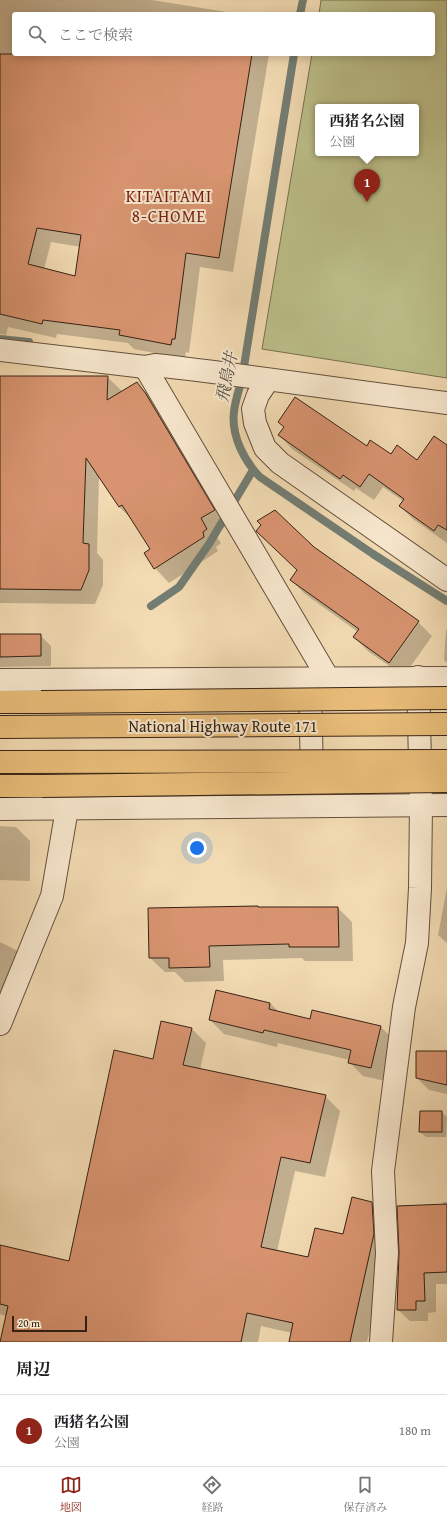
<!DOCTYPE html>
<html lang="ja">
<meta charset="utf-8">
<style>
body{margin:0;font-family:"Gentium Book Plus","Noto Serif JP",serif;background:#f6f6f6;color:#202124}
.scale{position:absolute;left:12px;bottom:10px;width:75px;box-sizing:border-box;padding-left:4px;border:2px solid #362215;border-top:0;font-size:11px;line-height:14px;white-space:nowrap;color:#362215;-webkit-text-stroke:3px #f7e7cd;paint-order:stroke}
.you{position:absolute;left:197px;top:848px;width:14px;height:14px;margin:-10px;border:3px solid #fff;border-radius:50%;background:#1a73e8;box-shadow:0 0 0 6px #1a73e833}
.badge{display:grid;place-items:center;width:26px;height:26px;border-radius:50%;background:#8f2418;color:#fff;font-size:13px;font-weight:700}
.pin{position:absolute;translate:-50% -33px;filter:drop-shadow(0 1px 2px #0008)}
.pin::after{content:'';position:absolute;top:21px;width:14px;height:12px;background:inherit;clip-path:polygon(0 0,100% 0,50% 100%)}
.popup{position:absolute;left:315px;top:104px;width:104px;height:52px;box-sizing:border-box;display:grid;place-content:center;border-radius:4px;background:#fff;filter:drop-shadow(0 1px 3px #0005);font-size:13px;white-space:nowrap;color:#757577}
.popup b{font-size:15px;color:#202124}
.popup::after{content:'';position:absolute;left:50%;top:100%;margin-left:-8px;border:8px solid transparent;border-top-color:#fff}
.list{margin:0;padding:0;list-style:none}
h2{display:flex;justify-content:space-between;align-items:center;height:52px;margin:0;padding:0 16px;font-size:17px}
h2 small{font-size:13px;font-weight:400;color:#757577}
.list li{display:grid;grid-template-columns:26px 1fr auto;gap:12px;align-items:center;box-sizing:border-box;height:72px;padding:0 16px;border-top:1px solid #e0e0e0}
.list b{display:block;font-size:15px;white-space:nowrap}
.list p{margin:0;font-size:13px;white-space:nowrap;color:#757577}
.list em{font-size:13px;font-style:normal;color:#757577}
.icon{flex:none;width:22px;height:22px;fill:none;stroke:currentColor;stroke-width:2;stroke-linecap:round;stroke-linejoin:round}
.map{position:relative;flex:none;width:447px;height:1342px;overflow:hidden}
.search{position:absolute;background:#fff;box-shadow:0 2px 10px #0003;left:12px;right:12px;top:12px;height:44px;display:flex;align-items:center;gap:10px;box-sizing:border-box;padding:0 14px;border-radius:4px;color:#757577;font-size:15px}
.sheet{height:124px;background:#fff}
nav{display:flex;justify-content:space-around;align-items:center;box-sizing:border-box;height:56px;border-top:1px solid #e0e0e0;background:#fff;font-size:11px;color:#757577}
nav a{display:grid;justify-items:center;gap:2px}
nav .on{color:#8f2418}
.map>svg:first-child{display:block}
</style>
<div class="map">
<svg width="447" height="1342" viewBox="0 0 447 1342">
<rect width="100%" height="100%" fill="#f2dab2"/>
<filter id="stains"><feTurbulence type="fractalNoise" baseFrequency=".005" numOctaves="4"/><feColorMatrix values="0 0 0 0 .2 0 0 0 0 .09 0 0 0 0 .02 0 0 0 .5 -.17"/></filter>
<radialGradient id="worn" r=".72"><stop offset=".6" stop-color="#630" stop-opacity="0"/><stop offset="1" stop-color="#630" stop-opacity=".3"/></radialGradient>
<!-- green -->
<path fill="#bcbf8a" stroke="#797050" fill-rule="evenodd" d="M 321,0 L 447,0 L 447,378 L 262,349 L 312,54 L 433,54 L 433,14 L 319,14 ZM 318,107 L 416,107 L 416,153 L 318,153 Z"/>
<!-- shadow -->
<g fill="#0003" fill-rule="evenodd">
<path d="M 0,0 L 152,0 L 239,14 L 14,14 L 14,54 L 269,54 L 233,272 L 200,267 L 189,353 L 186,352 L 185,359 L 134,349 L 128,343 L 57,334 L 56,338 L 8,327 L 6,335 L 0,334 ZM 51,242 L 81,247 L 76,277 L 44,269 Z"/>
<polygon points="0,377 107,377 122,391 122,393 137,384 152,398 228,525 214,533 221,543 216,547 218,551 169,583 155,568 151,549 133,520 119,507 99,477 97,553 103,560 103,585 95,604 0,603"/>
<polygon points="279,435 367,447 391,455 417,461 447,446 447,543 413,519 400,506 403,501 383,487 374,500 356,488 354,491 292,449"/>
<polygon points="258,532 313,548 418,622 432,636 404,676 369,652 354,637 358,632 305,594 291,580 298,571"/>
<polygon points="446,630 447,630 447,663 444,660"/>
<polygon points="0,635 40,635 51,646 51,666 0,667"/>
<polygon points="0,826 16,827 30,841 30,881 0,880"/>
<polygon points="447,888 447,943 438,935"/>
<polygon points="258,907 259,908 338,908 352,922 353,961 305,961 302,958 223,960 224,981 185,982 175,972 165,972 150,958"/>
<polygon points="0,942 16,950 31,964 0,1028"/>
<polygon points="270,1003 279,1012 310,1020 380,1026 394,1040 385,1081 363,1076 349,1062 350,1060 278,1043 277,1047 224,1034 210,1020"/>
<polygon points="192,1029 206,1043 200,1070 325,1096 340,1111 325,1177 295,1171 277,1251 309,1259 344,1235 371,1202 386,1217 388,1249 367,1342 290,1342 292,1333 261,1326 258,1342 0,1342 6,1316 0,1314 0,1246 70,1262 154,1060"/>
<polygon points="447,1052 447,1094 429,1090 417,1078"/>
<polygon points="442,1112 447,1117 446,1137 426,1137 420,1132"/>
<polygon points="443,1202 447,1202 447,1284 436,1284 436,1312 428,1313 428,1321 410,1321 398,1310 443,1205"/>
</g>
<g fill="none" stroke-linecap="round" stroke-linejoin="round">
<!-- stream -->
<g stroke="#737d73" stroke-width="8">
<polyline points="300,14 303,0"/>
<path d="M 294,54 L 242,379 C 239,390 235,401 234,412 C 231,435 244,461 260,477 L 373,554 L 447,601"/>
<polyline points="0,339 29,342"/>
<polyline points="151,606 179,587 209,544 253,470"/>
</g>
</g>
<!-- building -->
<g fill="#d89470" stroke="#362215" fill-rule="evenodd">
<path d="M 0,54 L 252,54 L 219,258 L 186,253 L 175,339 L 172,339 L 171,345 L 119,335 L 120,330 L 43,320 L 42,324 L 0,314 ZM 37,228 L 81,235 L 75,276 L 28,264 Z"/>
<polygon points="0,376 108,376 107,400 137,382 146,394 215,510 201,518 207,529 203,532 204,537 154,569 144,553 150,549 122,505 119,507 86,458 83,543 89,544 89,570 81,590 0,589"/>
<polygon points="295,397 367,446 370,440 391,454 397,445 417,460 434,436 447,445 447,530 438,525 434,531 399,506 404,499 369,474 360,487 343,475 340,479 278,435 284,427 278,422"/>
<polygon points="275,510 314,547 419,621 389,663 353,637 359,629 290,580 297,570 256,531 261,525 257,521"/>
<polygon points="0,634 41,634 41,656 0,657"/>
<polygon points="258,906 258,907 338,907 339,947 289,947 289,944 209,946 210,967 169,968 169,958 149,958 148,908"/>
<polygon points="216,990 270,1003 269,1009 310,1019 312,1010 381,1026 371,1068 348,1063 351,1050 264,1030 263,1033 209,1020"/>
<polygon points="161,1021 192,1028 183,1065 326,1095 310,1163 281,1157 261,1247 308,1257 315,1228 343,1234 352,1197 372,1202 374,1234 350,1342 289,1342 293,1323 247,1313 241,1342 0,1342 8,1306 0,1304 0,1245 69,1261 114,1050 153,1059"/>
<polygon points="416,1051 447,1051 447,1085 416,1078"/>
<polygon points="420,1111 442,1111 442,1132 419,1132"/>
<polygon points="447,1204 447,1272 424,1273 425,1301 416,1301 416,1310 397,1310 399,1252 397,1206"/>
</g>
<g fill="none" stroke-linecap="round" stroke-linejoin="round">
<defs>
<g id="street">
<path d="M 0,350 L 145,367 L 155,365 C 253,376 350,391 447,403"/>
<polyline points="145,367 328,678"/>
<polyline points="268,380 258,395 253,409 255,423 265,448 280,463 447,580"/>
<polyline points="0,680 447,678"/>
<polyline points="310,680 312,779"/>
<polyline points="0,809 447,805"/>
<polyline points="0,1024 52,896 67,809"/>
<polyline points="381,1342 387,1253 383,1171 404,1007 417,943 420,888 421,805 418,677"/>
</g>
<g id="highway">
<polyline points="0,702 41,702"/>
<polyline points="0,786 42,786"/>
</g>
</defs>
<!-- street casing -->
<use href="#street" stroke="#65503c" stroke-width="24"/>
<!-- highway casing -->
<use href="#highway" stroke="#362215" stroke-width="24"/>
<!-- street -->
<use href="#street" stroke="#f7e7cd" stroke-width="22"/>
<!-- highway -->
<use href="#highway" stroke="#e9bd79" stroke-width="22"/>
<defs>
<g id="highway-bridge">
<polyline points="41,702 447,698"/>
<polyline points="0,727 447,724"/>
<polyline points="0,762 447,761"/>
<polyline points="42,786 447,781"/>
</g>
</defs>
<!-- highway-bridge casing -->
<use href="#highway-bridge" stroke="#362215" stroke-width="24" stroke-linecap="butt"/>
<!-- highway-bridge -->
<use href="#highway-bridge" stroke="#e9bd79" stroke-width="22"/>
</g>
<g text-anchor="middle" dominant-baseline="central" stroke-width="4" stroke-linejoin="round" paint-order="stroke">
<!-- street labels -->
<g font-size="16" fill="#362215" stroke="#f7e7cd">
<text x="223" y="726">National Highway Route 171</text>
</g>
<!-- neighbourhood labels -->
<g font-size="17" letter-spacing="1" fill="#7a1f14" stroke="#f7e7cd">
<text x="169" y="195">KITAITAMI<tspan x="169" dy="20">8-CHOME</tspan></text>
</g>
<!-- water labels -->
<g font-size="17" font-style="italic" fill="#555044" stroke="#f7e7cd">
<text transform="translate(226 377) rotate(-79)">飛鳥井</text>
</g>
</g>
<rect width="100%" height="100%" filter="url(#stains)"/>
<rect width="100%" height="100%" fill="url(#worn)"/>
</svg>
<div class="scale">20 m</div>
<div class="you"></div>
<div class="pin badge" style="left:367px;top:202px">1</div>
<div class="popup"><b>西猪名公園</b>公園</div>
<div class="search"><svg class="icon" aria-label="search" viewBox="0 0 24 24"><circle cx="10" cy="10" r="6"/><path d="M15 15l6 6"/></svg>ここで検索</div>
</div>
<section class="sheet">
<h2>周辺<small></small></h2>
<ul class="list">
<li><span class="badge">1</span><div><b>西猪名公園</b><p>公園</p></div><em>180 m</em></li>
</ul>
</section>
<nav>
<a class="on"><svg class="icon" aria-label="map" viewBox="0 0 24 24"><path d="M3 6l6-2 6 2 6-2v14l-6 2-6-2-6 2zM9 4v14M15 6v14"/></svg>地図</a>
<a><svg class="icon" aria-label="directions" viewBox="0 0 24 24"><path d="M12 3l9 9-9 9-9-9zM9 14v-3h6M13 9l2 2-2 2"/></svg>経路</a>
<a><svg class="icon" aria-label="saved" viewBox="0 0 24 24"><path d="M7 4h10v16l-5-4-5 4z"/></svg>保存済み</a>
</nav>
